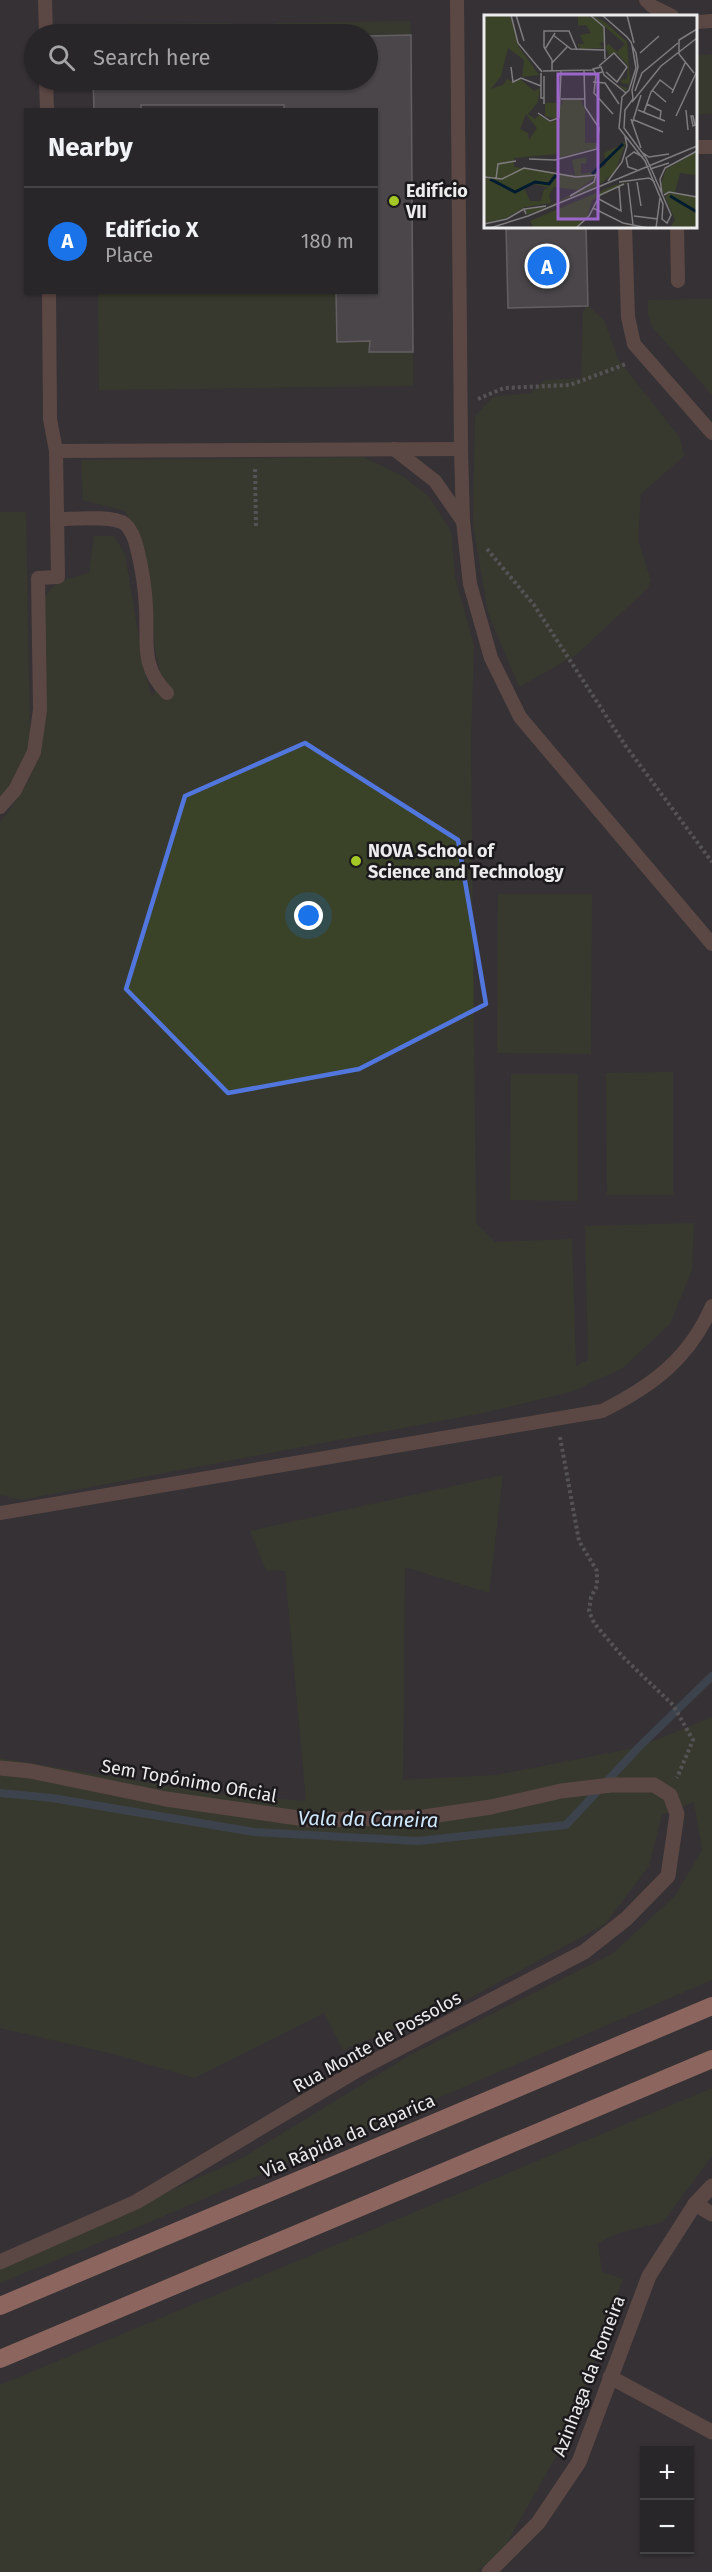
<!DOCTYPE html>
<meta charset="utf-8">
<style>
body{margin:0;font-family:"Fira Sans",sans-serif;background:#302e30;color:#f1f3f6}
.controls{position:absolute;right:18px;bottom:18px;display:grid;overflow:hidden;border-radius:0px;box-shadow:0 2px 4px #0004}
.controls button{width:54px;height:54px;display:grid;place-items:center;padding:0;border:0;border-bottom:2px solid #444345;background:#282628;color:#f1f3f6;font:30px sans-serif}
.you{position:absolute;left:309px;top:916px;width:21px;height:21px;margin:-15px;border:4px solid #fff;border-radius:50%;background:#1a73e8;box-shadow:0 0 0 9px #1a73e833}
.badge{display:grid;place-items:center;width:39px;height:39px;border-radius:50%;background:#1a73e8;color:#fff;font-size:20px;font-weight:700}
.pin{position:absolute;translate:-50% -50%;border:3px solid #fff;box-shadow:0 2px 6px #0006}
.list{margin:0;padding:0;list-style:none}
h2{display:flex;justify-content:space-between;align-items:center;height:78px;margin:0;padding:0 24px;font-size:26px}
h2 small{font-size:20px;font-weight:400;color:#a5a5a8}
.list li{display:grid;grid-template-columns:39px 1fr auto;gap:18px;align-items:center;box-sizing:border-box;height:108px;padding:0 24px;border-top:2px solid #444345}
.list b{display:block;font-size:22px;white-space:nowrap}
.list p{margin:0;font-size:20px;white-space:nowrap;color:#a5a5a8}
.list em{font-size:20px;font-style:normal;color:#a5a5a8}
.icon{flex:none;width:33px;height:33px;fill:none;stroke:currentColor;stroke-width:2;stroke-linecap:round;stroke-linejoin:round}
.map{position:relative;flex:none;width:712px;height:2572px;overflow:hidden}
.search{position:absolute;background:#282628;box-shadow:0 2px 4px #0004;left:24px;top:24px;width:354px;height:66px;display:flex;align-items:center;gap:15px;box-sizing:border-box;padding:0 21px;border-radius:33px;color:#a5a5a8;font-size:22px}
.panel{position:absolute;background:#282628;box-shadow:0 2px 4px #0004;left:24px;top:108px;width:354px;height:186px;border-radius:0px}
.map>svg:first-child{display:block}
</style>
<div class="map">
<svg width="712" height="2572" viewBox="0 0 712 2572">
<rect width="100%" height="100%" fill="#353235"/>
<!-- green -->
<g fill="#3a4327">
<polygon points="410,21 411,35 273,34 274,23"/>
<polygon points="230,23 230,34 92,34 92,24"/>
<polygon points="712,54 712,114 696,114 696,56"/>
<polygon points="98,293 336,293 370,341 370,352 413,352 413,386 99,390"/>
<polygon points="712,299 712,395 652,327 648,314 648,300"/>
<polygon points="588,306 604,320 618,359 680,438 684,456 641,494 638,540 651,581 647,589 576,655 519,687 488,613 473,524 475,416 493,397 530,393 545,380 581,378 583,311"/>
<path d="M 363,457 L 403,476 L 429,497 L 451,531 L 455,577 L 474,645 L 471,740 L 476,1223 L 495,1242 L 572,1239 L 576,1366 L 588,1360 L 585,1226 L 694,1223 L 692,1270 L 670,1324 L 623,1368 L 571,1392 L 483,1413 L 21,1500 L 0,1495 L 0,822 C 15,803 31,782 37,758 C 52,708 44,653 43,602 C 51,581 69,578 89,573 L 94,536 L 114,536 L 125,554 L 144,669 L 152,697 L 162,679 L 155,650 L 149,588 L 140,537 L 125,511 L 83,500 L 81,460 Z"/>
<polygon points="0,512 26,512 30,738 22,776 0,796"/>
<polygon points="498,894 592,894 591,1054 497,1053"/>
<polygon points="673,1072 673,1195 607,1195 606,1073"/>
<polygon points="511,1074 578,1074 578,1201 510,1200"/>
<polygon points="503,1475 489,1593 405,1567 403,1780 496,1775 639,1747 712,1717 712,1980 150,2222 0,2283 0,2269 244,2157 410,2055 612,1954 675,1896 702,1850 694,1802 662,1815 649,1866 605,1924 470,1998 343,2050 324,2013 194,2078 117,2055 0,2028 0,1758 215,1794 306,1801 285,1571 266,1570 250,1531"/>
<polygon points="712,2088 712,2156 663,2222 621,2232 598,2243 602,2272 623,2279 566,2439 505,2546 477,2572 0,2572 0,2385"/>
</g>
<g fill="none" stroke-linecap="round" stroke-linejoin="round">
<!-- stream -->
<polyline stroke="#475a68" stroke-width="8" points="0,1793 52,1798 254,1832 418,1841 566,1825 639,1747 712,1676"/>
</g>
<!-- building -->
<g fill="#646062" stroke="#999597" stroke-width="1.5">
<polygon points="411,35 413,352 369,352 370,341 337,342 336,292 376,292 376,110 284,110 284,105 141,105 141,110 94,110 93,80 368,80 368,36"/>
<polygon points="506,226 586,226 588,306 508,308"/>
</g>
<g fill="none" stroke-linecap="round" stroke-linejoin="round">
<!-- path -->
<g stroke="#7e7c7e" stroke-width="4" stroke-dasharray="3 3" stroke-linecap="butt">
<polyline points="478,399 504,388 570,385 626,364"/>
<polyline points="255,469 256,527"/>
<polyline points="487,549 534,605 625,745 712,862"/>
<polyline points="560,1437 579,1541 597,1571 597,1586 591,1597 589,1611 594,1623 622,1656 673,1705 693,1740 677,1778"/>
</g>
<!-- lane -->
<g stroke="#8b6357" stroke-width="14">
<polyline points="45,0 46,34"/>
<polyline points="457,0 461,449 463,521 470,584 491,658 520,717 712,944"/>
<polyline points="646,0 652,6 672,16"/>
<polyline points="696,22 712,21"/>
<polyline points="46,80 47,110"/>
<polyline points="696,147 712,147"/>
<polyline points="625,226 628,317 634,344 712,433"/>
<polyline points="677,226 678,281"/>
<polyline points="394,449 435,481 462,520"/>
<polyline points="56,451 461,449"/>
<path d="M 57,519 C 73,519 113,515 125,524 C 132,530 135,540 137,548 C 142,568 145,588 146,607 C 148,642 140,666 167,693"/>
<polyline points="0,807 15,790 34,752 40,710 38,578 58,577 56,451 50,419 49,292"/>
<path d="M 0,1513 L 602,1411 C 652,1386 689,1359 712,1306"/>
</g>
<!-- street -->
<g stroke="#8b6357" stroke-width="15">
<polyline points="0,1768 30,1771 166,1799 312,1820 424,1817 491,1807 561,1791 611,1785 654,1785 670,1795 677,1814 668,1876 626,1919 584,1952 359,2069 136,2202 0,2262"/>
<polyline points="695,2204 712,2214"/>
<polyline points="610,2377 712,2432"/>
<polyline points="489,2572 538,2523 579,2462 649,2276 695,2204 712,2186"/>
</g>
<!-- highway -->
<g stroke="#f7a791" stroke-width="18">
<polyline points="0,2306 712,2006"/>
<polyline points="0,2359 712,2059"/>
</g>
</g>
<!-- marked area -->
<path d="M0 0H712V2572H0ZM 305,743 L 458,840 L 486,1004 L 359,1069 L 228,1093 L 126,989 L 185,796 Z" fill="#353235" fill-opacity=".55" fill-rule="evenodd"/>
<path fill="none" stroke="#5176dd" stroke-width="4.5" stroke-linejoin="round" d="M 305,743 L 458,840 L 486,1004 L 359,1069 L 228,1093 L 126,989 L 185,796 Z"/>
<!-- markers -->
<g fill="#a4c825" stroke="#1c1a1c" stroke-width="2">
<circle cx="394" cy="201" r="6"/>
<circle cx="356" cy="861" r="6"/>
</g>
<g text-anchor="middle" dominant-baseline="central" stroke-width="5" stroke-linejoin="round" paint-order="stroke">
<!-- poi labels -->
<g font-size="18" font-weight="bold" fill="#edeced" stroke="#1c1a1c" text-anchor="start">
<text x="406" y="191">Edifício<tspan x="406" dy="21">VII</tspan></text>
<text x="368" y="851">NOVA School of<tspan x="368" dy="21">Science and Technology</tspan></text>
</g>
<!-- street labels -->
<g font-size="18" fill="#edeced" stroke="#1c1a1c">
<text transform="translate(189 1781) rotate(10)">Sem Topónimo Oficial</text>
<text transform="translate(377 2042) rotate(-29)">Rua Monte de Possolos</text>
<text transform="translate(348 2136) rotate(-23)">Via Rápida da Caparica</text>
<text transform="translate(589 2376) rotate(-69)">Azinhaga da Romeira</text>
</g>
<!-- water labels -->
<g font-size="20" font-style="italic" fill="#cfe8fc" stroke="#1c1a1c">
<text transform="translate(368 1819) rotate(1)">Vala da Caneira</text>
</g>
</g>
<!-- overview -->
<g transform="translate(484 15)">
<rect width="213" height="213" fill="#353235"/>
<path d="M 26,0 L 35,32 L 55,60 L 38,62 L 40,45 L 24,33 L 17,61 L 7,74 L 19,70 L 23,64 L 31,68 L 35,63 L 50,76 L 56,73 L 54,87 L 44,99 L 51,104 L 55,100 L 66,107 L 74,105 L 61,101 L 61,88 L 76,88 L 77,92 L 79,85 L 97,85 L 101,95 L 101,128 L 113,128 L 112,133 L 74,143 L 73,139 L 30,143 L 30,152 L 91,160 L 88,145 L 103,142 L 102,149 L 97,148 L 97,159 L 110,157 L 122,150 L 120,138 L 142,127 L 131,157 L 115,170 L 43,200 L 42,194 L 62,192 L 109,169 L 113,161 L 94,175 L 70,172 L 65,180 L 67,188 L 41,192 L 22,203 L 0,208 L 0,1 ZM 42,99 L 53,113 L 45,125 L 44,118 L 36,114 ZM 51,169 L 65,173 L 60,174 L 57,186 L 46,186 L 40,173 ZM 94,0 L 107,2 L 119,12 L 120,27 L 115,28 L 119,33 L 96,34 L 96,30 L 94,33 L 94,29 L 100,29 L 96,20 L 107,18 L 102,10 L 94,11 ZM 107,0 L 121,7 L 143,27 L 146,66 L 142,76 L 134,70 L 143,73 L 144,68 L 139,69 L 136,65 L 143,64 L 144,51 L 133,38 L 125,40 L 121,31 L 125,29 L 133,37 L 141,29 ZM 213,137 L 213,160 L 196,158 L 191,177 L 180,179 L 177,169 L 182,154 ZM 146,167 L 108,185 L 103,203 L 91,213 L 50,213 L 46,206 L 131,170 ZM 185,178 L 213,182 L 213,213 L 186,213 L 191,205 L 181,182 Z" fill="#3a4327" fill-rule="evenodd"/>
<path fill="none" stroke="#001b2f" stroke-width="3" d="M 108,159 L 139,129M 6,164 L 31,177 L 51,167 L 65,169 L 72,160M 186,181 L 213,197"/>
<path fill="none" stroke="#7f7c7f" stroke-width="1.5" d="M 27,0 L 34,28 L 58,57 L 56,54M 32,0 L 40,26M 106,0 L 120,12 L 121,44M 118,0 L 143,22 L 147,27 L 148,30 L 152,38 L 154,52 L 148,75 L 149,84 L 141,95 L 140,113 L 162,143 L 169,158 L 187,200 L 183,208 L 178,204 L 179,189 L 161,146 L 135,113 L 138,82 L 145,75 L 152,53 L 148,30M 143,0 L 150,28M 69,20 L 87,34 L 120,35M 61,34 L 71,18M 156,38 L 175,21M 195,39 L 195,25 L 213,14M 195,39 L 210,58M 68,48 L 83,32M 115,51 L 130,38 L 143,52 L 133,67 L 122,57M 27,52 L 29,67 L 37,63 L 57,71M 59,56 L 109,55M 68,56 L 68,45 L 60,32 L 60,16 L 85,16 L 93,35M 118,57 L 112,59 L 109,54 L 117,52 L 120,60 L 142,78M 57,58 L 57,83 L 60,83M 112,59 L 110,78 L 129,99M 60,61 L 60,89M 109,67 L 121,68 L 135,89M 168,75 L 182,87M 151,76 L 158,58 L 194,28M 188,78 L 201,48M 77,84 L 100,84M 148,87 L 177,51 L 213,23M 163,89 L 177,96 L 176,104M 154,95 L 181,106M 202,95 L 204,115M 160,97 L 167,77 L 176,65 L 189,75M 54,98 L 66,106 L 75,103 L 77,56M 192,101 L 213,56M 207,101 L 209,101 L 211,110 L 209,111 ZM 147,104 L 157,133M 150,105 L 179,117M 148,109 L 157,80M 159,138 L 165,142 L 185,139M 45,144 L 71,145 L 113,134 L 115,113 L 101,92 L 100,55M 166,154 L 185,148M 153,155 L 144,152 L 142,143 L 150,137 L 159,142M 0,162 L 18,164 L 40,153 L 92,162 L 112,160 L 110,167 L 86,181M 12,164 L 14,149 L 32,146M 124,166 L 138,147 L 143,131 L 141,121M 135,167 L 165,163 L 171,167M 153,167 L 157,191M 144,168 L 149,210M 178,178 L 176,164 L 181,153 L 213,136M 180,180 L 185,177 L 213,182M 113,183 L 137,196 L 135,171M 109,193 L 139,208 L 164,213M 42,199 L 40,194 L 62,191M 150,201 L 174,204M 0,209 L 23,204 L 40,194M 6,213 L 44,201 L 213,131M 92,213 L 105,201 L 116,180 L 140,169M 172,213 L 176,183"/>
<path fill="#9d66cd" fill-opacity="0.15" stroke="#9d66cd" stroke-width="3" d="M 74,59 L 114,59 L 114,204 L 74,204 Z"/>
<rect width="213" height="213" fill="none" stroke="#edeced" stroke-width="3"/>
</g>
</svg>
<div class="controls">
<button>+</button>
<button>−</button>
</div>
<div class="you"></div>
<div class="pin badge" style="left:547px;top:266px">A</div>
<div class="search"><svg class="icon" aria-label="search" viewBox="0 0 24 24"><circle cx="10" cy="10" r="6"/><path d="M15 15l6 6"/></svg>Search here</div>
<section class="panel">
<h2>Nearby<small></small></h2>
<ul class="list">
<li><span class="badge">A</span><div><b>Edifício X</b><p>Place</p></div><em>180 m</em></li>
</ul>
</section>
</div>
